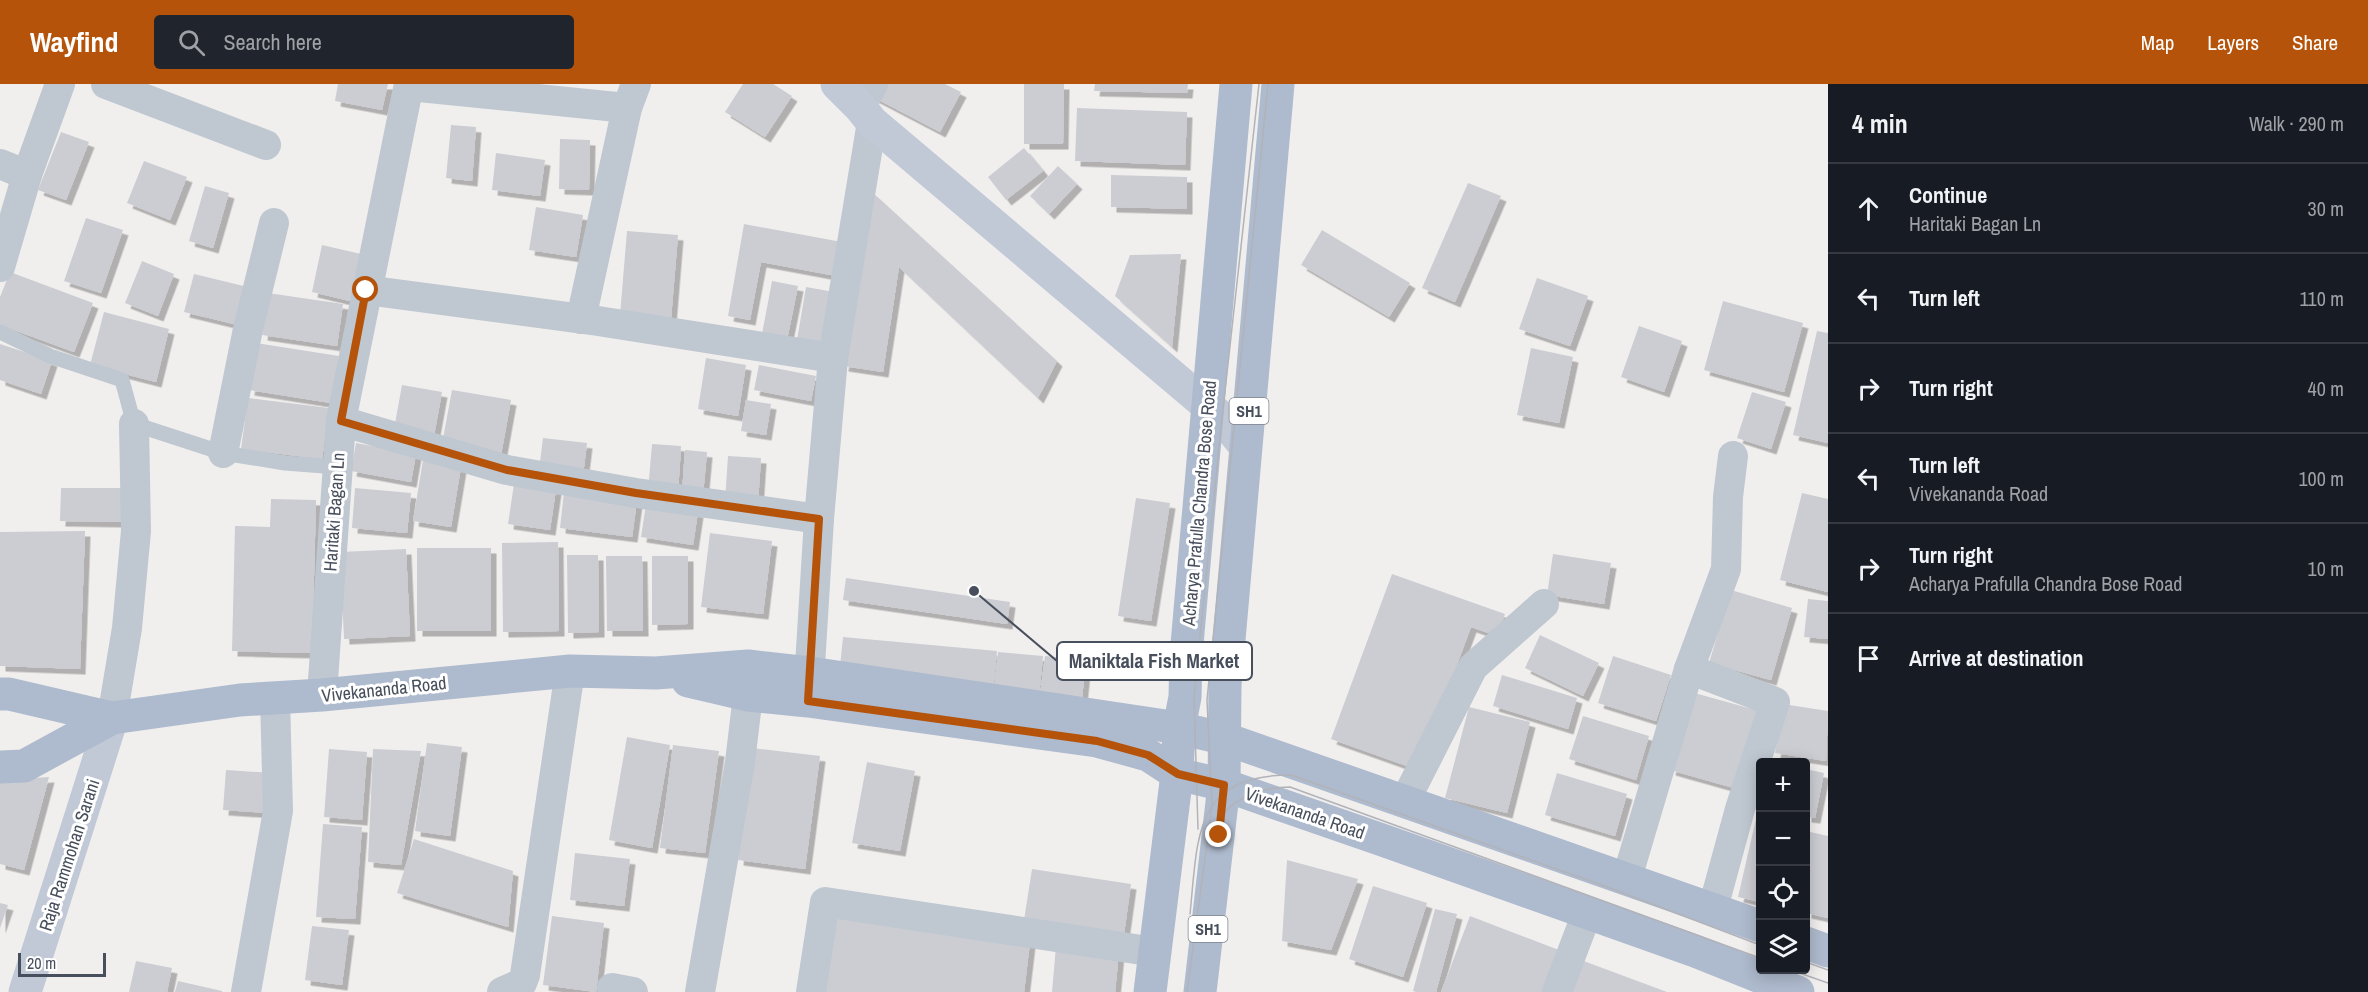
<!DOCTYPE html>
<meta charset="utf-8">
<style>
body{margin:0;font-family:"Archivo Narrow",sans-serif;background:#20242c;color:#f1f3f6}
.controls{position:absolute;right:18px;bottom:18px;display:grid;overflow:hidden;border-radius:6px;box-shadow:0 3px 15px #0003}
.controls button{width:54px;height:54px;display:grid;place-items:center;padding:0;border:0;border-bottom:2px solid #363941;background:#171b24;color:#f1f3f6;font:30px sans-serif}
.scale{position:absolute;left:18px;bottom:15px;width:88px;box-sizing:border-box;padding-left:6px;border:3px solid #474f5c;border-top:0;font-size:16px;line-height:21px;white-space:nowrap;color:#474f5c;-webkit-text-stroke:4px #fff;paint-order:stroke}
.stop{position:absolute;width:18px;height:18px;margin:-14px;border:4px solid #b45309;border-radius:50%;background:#fff}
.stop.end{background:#b45309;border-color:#fff;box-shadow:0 2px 6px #0008}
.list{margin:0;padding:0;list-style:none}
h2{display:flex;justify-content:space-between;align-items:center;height:78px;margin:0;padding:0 24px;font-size:26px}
h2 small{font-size:20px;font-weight:400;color:#9ea1a6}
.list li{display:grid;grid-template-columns:39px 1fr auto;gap:18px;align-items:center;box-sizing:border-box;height:90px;padding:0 24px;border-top:2px solid #363941}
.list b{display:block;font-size:22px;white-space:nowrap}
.list p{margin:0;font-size:20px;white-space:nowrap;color:#9ea1a6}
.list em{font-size:20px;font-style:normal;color:#9ea1a6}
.icon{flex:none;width:33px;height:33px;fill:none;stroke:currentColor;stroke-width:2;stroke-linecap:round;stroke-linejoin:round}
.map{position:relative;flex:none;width:1828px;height:908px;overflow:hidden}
header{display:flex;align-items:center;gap:36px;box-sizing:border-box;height:84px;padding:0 30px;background:#b45309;color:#fff}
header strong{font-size:28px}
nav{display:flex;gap:33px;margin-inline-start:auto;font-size:21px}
.search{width:420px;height:54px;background:#20242c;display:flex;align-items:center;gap:15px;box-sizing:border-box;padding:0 21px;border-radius:6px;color:#9ea1a6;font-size:22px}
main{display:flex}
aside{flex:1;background:#171b24}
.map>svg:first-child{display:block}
</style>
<header>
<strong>Wayfind</strong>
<div class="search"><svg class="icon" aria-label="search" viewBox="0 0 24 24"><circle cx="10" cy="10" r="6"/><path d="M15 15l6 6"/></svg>Search here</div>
<nav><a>Map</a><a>Layers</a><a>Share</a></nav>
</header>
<main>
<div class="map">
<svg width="1828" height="908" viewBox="0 0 1828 908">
<defs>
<filter id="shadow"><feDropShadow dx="5.5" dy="5.5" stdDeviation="0" flood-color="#0004"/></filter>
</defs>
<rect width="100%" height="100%" fill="#f1efee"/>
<!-- building -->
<g fill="#cbcdd3" filter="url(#shadow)">
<polygon points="338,0 388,0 382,26 335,17"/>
<polygon points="743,0 773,0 792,12 765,53 725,28"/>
<polygon points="877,0 945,0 961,8 940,48 871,12"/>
<polygon points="1024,0 1064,0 1063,60 1024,60"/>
<polygon points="1095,0 1188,0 1187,9 1094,7"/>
<polygon points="1077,24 1187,28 1185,81 1075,77"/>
<polygon points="451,41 476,43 472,97 446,94"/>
<polygon points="61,48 89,58 66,116 38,106"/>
<polygon points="560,55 590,56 589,106 559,105"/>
<polygon points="1024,64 1043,87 1006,116 988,93"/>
<polygon points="496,69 545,76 540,112 492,106"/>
<polygon points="144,77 187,93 170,136 127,119"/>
<polygon points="1058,82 1077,100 1049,130 1030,112"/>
<polygon points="1111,91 1187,93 1187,125 1111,123"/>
<polygon points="1468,99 1501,112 1455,218 1422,204"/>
<polygon points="205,102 229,109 213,164 189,157"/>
<polygon points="872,108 1057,277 1038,314 899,183 883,288 843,282"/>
<polygon points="536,123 583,131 576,173 529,166"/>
<polygon points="86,134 123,146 101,209 64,197"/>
<polygon points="744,140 842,158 836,192 761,178 750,236 728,232"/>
<polygon points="1322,146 1410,199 1389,233 1301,181"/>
<polygon points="627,147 678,151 671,235 620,231"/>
<polygon points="322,161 361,170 350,217 312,208"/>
<polygon points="1181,170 1172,263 1115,212 1130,171"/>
<polygon points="142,177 174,190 158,232 125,219"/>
<polygon points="10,188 93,219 74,268 0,241 0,213"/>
<polygon points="194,190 252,204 242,242 184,228"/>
<polygon points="1537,194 1588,212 1570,262 1519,245"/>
<polygon points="772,197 798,202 787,256 762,250"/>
<polygon points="806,203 840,209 830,262 797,256"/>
<polygon points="268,209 343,220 337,262 262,251"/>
<polygon points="1723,217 1803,239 1784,308 1704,286"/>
<polygon points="104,228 169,245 156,298 90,281"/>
<polygon points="1639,242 1682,257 1664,308 1621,293"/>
<polygon points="1817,247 1828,249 1828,359 1793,351"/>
<polygon points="256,259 339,272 331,319 249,306"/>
<polygon points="0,260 52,277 41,310 0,296"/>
<polygon points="1531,264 1573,273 1559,339 1517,331"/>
<polygon points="706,274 746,281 738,332 698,325"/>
<polygon points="759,281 816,292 811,317 754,306"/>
<polygon points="402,301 442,308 434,352 394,345"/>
<polygon points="452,306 511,316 501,371 442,360"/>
<polygon points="1752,308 1786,318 1771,365 1737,354"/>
<polygon points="248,314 329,324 322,375 241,365"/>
<polygon points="746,316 771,320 766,351 741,347"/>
<polygon points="543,354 587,359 583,391 539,386"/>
<polygon points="356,359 416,370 411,398 351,387"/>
<polygon points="652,360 681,362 678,409 648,407"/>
<polygon points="685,366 707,368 703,411 682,409"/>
<polygon points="728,372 761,374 758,419 725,417"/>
<polygon points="423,376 461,383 451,443 413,437"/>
<polygon points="514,400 556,405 550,446 508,440"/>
<polygon points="61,404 121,404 121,438 60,437"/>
<polygon points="355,404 411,409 407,449 352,444"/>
<polygon points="564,408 637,417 632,453 560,444"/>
<polygon points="1802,409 1828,415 1828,508 1780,496"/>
<polygon points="1136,414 1170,419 1151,537 1118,532"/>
<polygon points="271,415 316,416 312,569 232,567 235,442 270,443"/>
<polygon points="646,420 698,428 693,461 641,453"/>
<polygon points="85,447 80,585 0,582 0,448"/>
<polygon points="710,449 772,457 763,530 701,523"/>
<polygon points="558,458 559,547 503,548 502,459"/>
<rect x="417" y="464" width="74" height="83"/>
<polygon points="406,465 410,552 344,555 340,468"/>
<polygon points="1553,470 1611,479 1604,520 1547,511"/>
<polygon points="567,471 598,471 599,548 568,549"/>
<polygon points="606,472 642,472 643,547 607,547"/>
<polygon points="652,472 688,472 688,540 652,541"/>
<polygon points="1392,490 1505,530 1497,552 1471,543 1418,686 1331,655"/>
<polygon points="846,494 1010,518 1007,540 843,516"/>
<polygon points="1731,506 1792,524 1771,596 1709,579"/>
<polygon points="1808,515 1828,517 1828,555 1804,553"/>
<polygon points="1540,551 1599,579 1583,612 1525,584"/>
<polygon points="843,553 997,567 993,607 839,592"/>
<polygon points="998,568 1043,572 1039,612 994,607"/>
<polygon points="1045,572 1086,576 1082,615 1040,611"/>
<polygon points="1613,572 1671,591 1656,637 1598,619"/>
<polygon points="1502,591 1577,614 1568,645 1493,622"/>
<polygon points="1691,608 1763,628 1741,706 1670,686"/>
<polygon points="1783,620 1828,627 1826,677 1775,669"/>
<polygon points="1469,623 1530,638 1507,729 1445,714"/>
<polygon points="1583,632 1649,652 1636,696 1569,675"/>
<polygon points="627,653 670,661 652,764 609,756"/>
<polygon points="427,659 462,663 450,752 415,747"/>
<polygon points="673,661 719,667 705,769 660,764"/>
<polygon points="752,664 820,672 805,785 738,776"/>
<polygon points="329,665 367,668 362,736 324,733"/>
<polygon points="373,665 421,667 401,781 368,778"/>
<polygon points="867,678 915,687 900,767 852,759"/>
<polygon points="1806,685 1824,689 1815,734 1806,733"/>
<polygon points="226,686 272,689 269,729 223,726"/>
<polygon points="1557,689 1627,710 1615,752 1545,731"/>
<polygon points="49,693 24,786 0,780 0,696"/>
<polygon points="1756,735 1760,736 1760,818 1738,813"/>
<polygon points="323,740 362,743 355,835 316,833"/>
<polygon points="1806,747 1828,752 1828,834 1806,829"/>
<polygon points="414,755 513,787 508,843 397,809"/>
<polygon points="575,769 630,775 624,822 570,816"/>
<polygon points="1287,776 1358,795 1331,866 1282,857"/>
<polygon points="1032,785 1131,800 1124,850 1024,836"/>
<polygon points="1373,802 1427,819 1403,893 1349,875"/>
<polygon points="0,819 8,821 0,844"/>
<polygon points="1435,825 1457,830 1436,908 1416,908 1413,907"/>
<polygon points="831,831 1030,858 1024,908 820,908"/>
<polygon points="552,832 604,839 596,908 543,901"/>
<polygon points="1470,832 1559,866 1542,908 1441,908"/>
<polygon points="312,842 349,846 342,901 305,896"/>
<polygon points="1056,862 1119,868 1115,908 1052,908"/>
<polygon points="1581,876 1667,908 1569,908"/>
<polygon points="136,877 172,884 167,908 129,908"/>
<polygon points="178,897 222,907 222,908 175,908"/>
</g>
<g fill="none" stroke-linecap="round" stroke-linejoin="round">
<!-- lane -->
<polyline stroke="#bfc7d0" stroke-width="15" points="0,248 50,272 122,296 134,340 223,369 285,379 337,383"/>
<!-- street -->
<g stroke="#bfc7d0" stroke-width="30">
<polyline points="106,0 266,61"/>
<polyline points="409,2 627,24"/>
<polyline points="860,23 873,0"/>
<polyline points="0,80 27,91"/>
<polyline points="0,183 27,91 60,0"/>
<polyline points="366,206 598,237 833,274"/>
<polyline points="581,235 627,24 636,0"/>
<polyline points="341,337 507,386 636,409 819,435"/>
<polyline points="223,369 248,245 274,139"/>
<polyline points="1689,585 1775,618 1740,725 1713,824"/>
<polyline points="322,611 341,337 409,0"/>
<polyline points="808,614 819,435 833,274 872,38"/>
<polyline points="112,634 127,544 136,447 134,340"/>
<polyline points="1405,717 1473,583 1544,520"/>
<polyline points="1627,794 1689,585 1726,485 1728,413 1733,372"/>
<polyline points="612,904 633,908"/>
<polyline points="246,908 278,727 275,614"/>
<polyline points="502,908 522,899 525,891 570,587"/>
<polyline points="700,908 740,678 748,611 748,588"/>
<polyline points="811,908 825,818 1155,868"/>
<polyline points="1557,908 1587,829"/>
</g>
<!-- secondary -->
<g stroke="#c1c9d7" stroke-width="33">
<polyline points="837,0 860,23 872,38 1222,334 1245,362"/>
<polyline points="25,908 112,634"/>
</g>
<!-- primary -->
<g stroke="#aebacd" stroke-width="33">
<polyline points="688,597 748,611 808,617 1097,657 1148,671 1177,690 1224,701 1388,758 1695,867 1798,908"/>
<polyline points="0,610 9,610 112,634 240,616 322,611 570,587 656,589 748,582 810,589 1179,644 1226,655 1760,842"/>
<polyline points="0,683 24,682 112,634"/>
<polyline points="1806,859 1828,867"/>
<polyline points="1150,908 1177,690 1179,644 1185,613 1186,572 1236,0"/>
<polyline points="1200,908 1224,701 1225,601 1278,0"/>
</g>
<!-- tram -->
<g stroke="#b1b3b9" stroke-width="1.5">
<polyline points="1198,745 1194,613 1222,334 1259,0"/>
<path d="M 1211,750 C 1224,717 1257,703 1290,703 L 1760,874"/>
<path d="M 1190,830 C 1198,753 1193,691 1291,691 L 1610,804 L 1760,861"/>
<polyline points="1806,878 1828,886"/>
<polyline points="1791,886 1828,899"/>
<polyline points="1187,908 1212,722 1207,616 1268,0"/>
</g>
</g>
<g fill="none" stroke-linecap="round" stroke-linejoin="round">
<!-- route -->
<polyline stroke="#b45309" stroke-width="8" points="366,206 341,337 507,386 636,409 819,435 808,617 1097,657 1148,671 1178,690 1224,701 1219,751"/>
</g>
<g text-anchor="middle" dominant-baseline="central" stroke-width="6" stroke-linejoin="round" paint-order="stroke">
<!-- shield labels -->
<g fill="#fff" stroke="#7e848d" stroke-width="1.5">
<rect x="1229.5" y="314" width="39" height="26" rx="4.5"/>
<rect x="1188.5" y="832" width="39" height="26" rx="4.5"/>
</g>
<g font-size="16" font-weight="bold" fill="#474f5c">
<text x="1249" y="327">SH1</text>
<text x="1208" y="845">SH1</text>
</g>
<!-- street labels -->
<g font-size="18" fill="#474f5c" stroke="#fff">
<text transform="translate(1199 419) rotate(-85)">Acharya Prafulla Chandra Bose Road</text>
<text transform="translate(334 428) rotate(-86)">Haritaki Bagan Ln</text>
<text transform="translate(384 605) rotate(-6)">Vivekananda Road</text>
<text transform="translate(1305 729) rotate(19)">Vivekananda Road</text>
<text transform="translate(69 771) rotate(-72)">Raja Rammohan Sarani</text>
</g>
</g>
<!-- callouts -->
<path fill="none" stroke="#474f5c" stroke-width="2" d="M974 507L1057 577"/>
<circle fill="#474f5c" stroke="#fff" stroke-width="2" cx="974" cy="507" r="6"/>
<rect fill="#fff" stroke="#474f5c" stroke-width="2" x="1057" y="558" width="195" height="38" rx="6"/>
<g font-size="20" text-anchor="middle" font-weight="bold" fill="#474f5c">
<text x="1154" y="584">Maniktala Fish Market</text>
</g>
</svg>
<div class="controls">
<button>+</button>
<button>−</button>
<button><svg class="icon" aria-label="locate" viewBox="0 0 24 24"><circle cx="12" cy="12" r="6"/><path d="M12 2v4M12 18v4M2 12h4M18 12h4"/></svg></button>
<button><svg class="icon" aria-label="layers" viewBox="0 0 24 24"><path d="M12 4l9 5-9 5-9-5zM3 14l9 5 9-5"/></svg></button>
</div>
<div class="scale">20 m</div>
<div class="stop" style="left:366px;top:206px"></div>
<div class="stop end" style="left:1219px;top:751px"></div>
</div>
<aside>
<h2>4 min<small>Walk · 290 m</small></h2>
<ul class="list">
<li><svg class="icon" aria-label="ahead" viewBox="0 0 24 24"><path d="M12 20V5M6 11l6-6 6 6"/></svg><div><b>Continue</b><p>Haritaki Bagan Ln</p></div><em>30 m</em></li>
<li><svg class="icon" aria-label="left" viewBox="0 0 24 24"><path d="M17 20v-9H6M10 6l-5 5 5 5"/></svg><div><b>Turn left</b></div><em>110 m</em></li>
<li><svg class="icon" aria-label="right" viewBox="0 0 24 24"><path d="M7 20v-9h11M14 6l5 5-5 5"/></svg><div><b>Turn right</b></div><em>40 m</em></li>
<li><svg class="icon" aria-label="left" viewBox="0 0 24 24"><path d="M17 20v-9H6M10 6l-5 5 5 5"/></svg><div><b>Turn left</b><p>Vivekananda Road</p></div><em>100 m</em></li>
<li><svg class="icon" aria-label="right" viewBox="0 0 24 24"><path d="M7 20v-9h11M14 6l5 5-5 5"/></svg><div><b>Turn right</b><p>Acharya Prafulla Chandra Bose Road</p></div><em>10 m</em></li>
<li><svg class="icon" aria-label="arrive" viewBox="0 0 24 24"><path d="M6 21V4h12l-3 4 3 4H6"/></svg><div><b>Arrive at destination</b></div></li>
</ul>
</aside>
</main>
